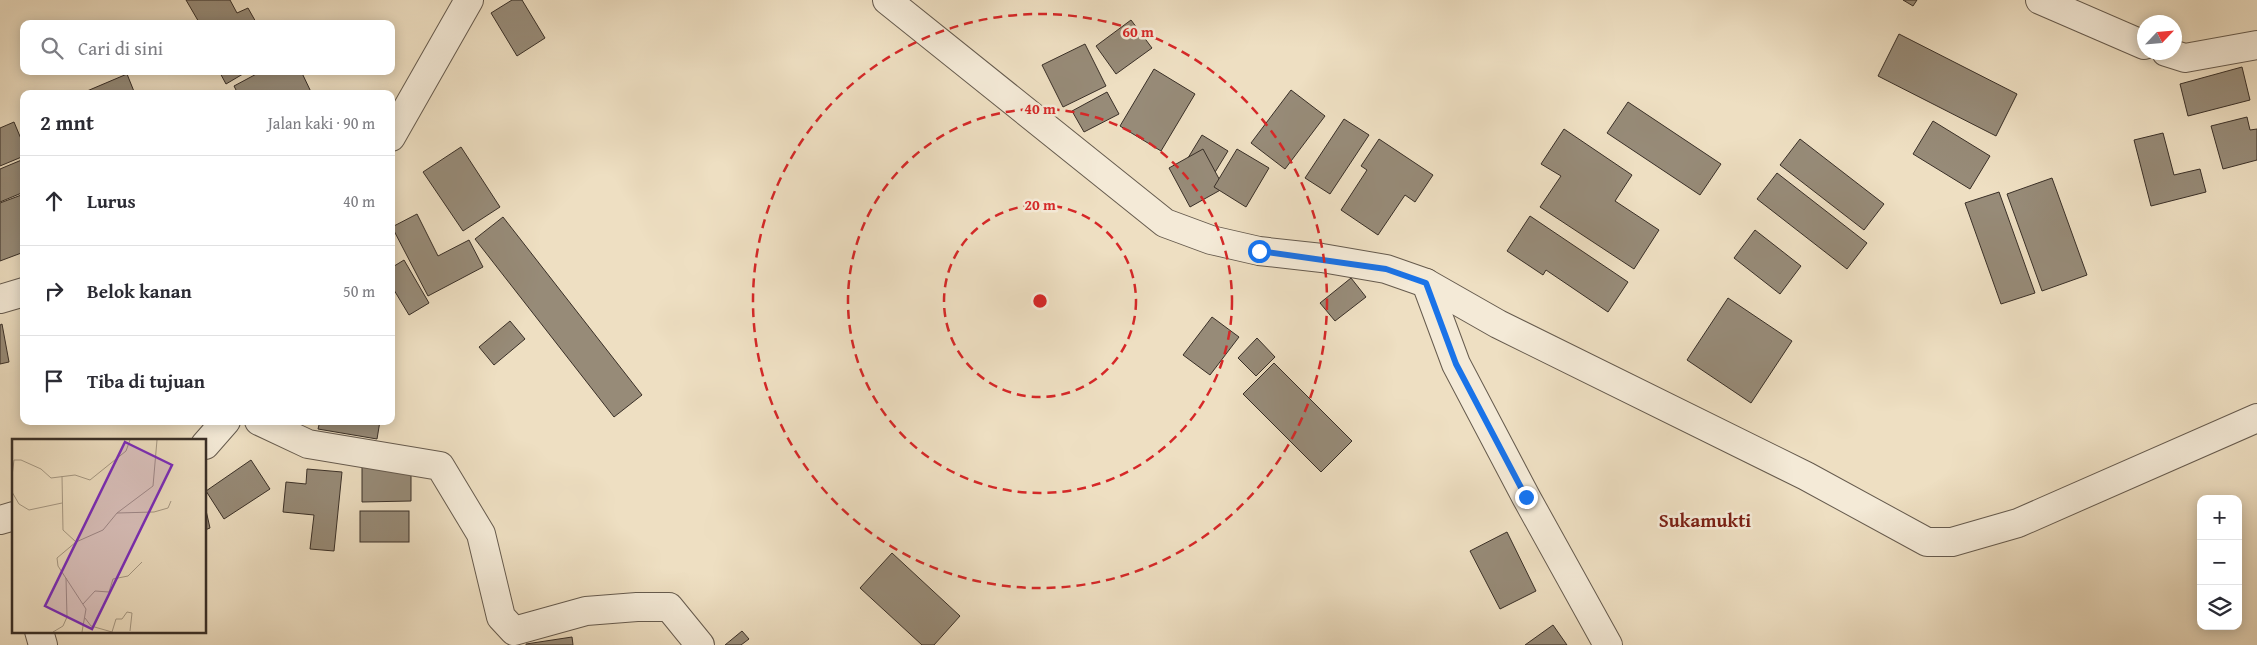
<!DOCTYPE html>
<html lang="id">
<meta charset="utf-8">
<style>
body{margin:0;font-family:"Gentium Book Plus",serif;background:#f2f2f3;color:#2b2b33}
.controls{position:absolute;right:15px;bottom:15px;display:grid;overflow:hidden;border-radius:10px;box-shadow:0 2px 12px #0003}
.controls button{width:45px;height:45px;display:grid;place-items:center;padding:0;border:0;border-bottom:1px solid #e1e1e2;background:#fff;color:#2b2b33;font:25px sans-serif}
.compass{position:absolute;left:2137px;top:15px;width:45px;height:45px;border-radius:50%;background:#fff;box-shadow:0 2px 12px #0003;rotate:64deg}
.stop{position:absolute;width:15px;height:15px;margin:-11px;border:4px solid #1a73e8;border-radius:50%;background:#fff}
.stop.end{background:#1a73e8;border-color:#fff;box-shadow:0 1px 5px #0008}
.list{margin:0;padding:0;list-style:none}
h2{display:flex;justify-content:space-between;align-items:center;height:65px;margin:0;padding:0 20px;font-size:21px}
h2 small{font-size:16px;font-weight:400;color:#7c7c81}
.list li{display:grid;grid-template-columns:32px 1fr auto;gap:15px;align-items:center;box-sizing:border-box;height:90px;padding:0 20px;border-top:1px solid #e1e1e2}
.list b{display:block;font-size:19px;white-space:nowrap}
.list em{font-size:16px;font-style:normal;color:#7c7c81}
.icon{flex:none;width:28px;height:28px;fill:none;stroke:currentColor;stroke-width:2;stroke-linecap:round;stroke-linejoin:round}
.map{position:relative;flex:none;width:2257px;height:645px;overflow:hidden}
.search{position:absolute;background:#fff;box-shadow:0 2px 12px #0003;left:20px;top:20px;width:375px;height:55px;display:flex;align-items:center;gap:12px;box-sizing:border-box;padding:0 18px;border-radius:10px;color:#7c7c81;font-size:19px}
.panel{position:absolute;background:#fff;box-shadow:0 2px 12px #0003;left:20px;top:90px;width:375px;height:335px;border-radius:10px}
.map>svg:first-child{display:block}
</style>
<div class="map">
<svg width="2257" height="645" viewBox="0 0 2257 645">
<rect width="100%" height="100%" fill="#eedfc2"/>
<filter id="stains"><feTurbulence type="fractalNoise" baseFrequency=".004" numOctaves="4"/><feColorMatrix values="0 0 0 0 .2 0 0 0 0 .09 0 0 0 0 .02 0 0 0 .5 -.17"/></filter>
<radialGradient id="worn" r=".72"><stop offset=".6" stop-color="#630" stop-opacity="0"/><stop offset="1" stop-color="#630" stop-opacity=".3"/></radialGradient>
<!-- building -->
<g fill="#978b78" stroke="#392f27">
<polygon points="186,0 230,0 237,13 248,8 257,24 200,24"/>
<polygon points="512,0 522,0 545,38 517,56 491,13"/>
<polygon points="1903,0 1917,0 1913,6"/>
<polygon points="1131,20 1152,48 1116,74 1096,46"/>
<polygon points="1899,34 2017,94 1996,136 1878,76"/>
<polygon points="1085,44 1106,86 1063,107 1042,65"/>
<polygon points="2242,67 2250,100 2188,116 2180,84"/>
<polygon points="1154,69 1195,94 1161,151 1120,126"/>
<polygon points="219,71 248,71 226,84"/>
<polygon points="262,71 301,71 312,94 238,94 234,86"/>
<polygon points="127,74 135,94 88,94 87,91"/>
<polygon points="1291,90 1325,116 1285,169 1251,143"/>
<polygon points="1107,92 1119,114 1084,132 1072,111"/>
<polygon points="1628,102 1721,164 1700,195 1607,133"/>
<polygon points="2247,117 2250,130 2257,129 2257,160 2223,169 2211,126"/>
<polygon points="1344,119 1369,135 1330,194 1305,178"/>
<polygon points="1933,121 1990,156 1970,189 1913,154"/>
<polygon points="14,122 24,146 24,156 0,166 0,128"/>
<polygon points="1564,129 1632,175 1615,201 1659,230 1634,269 1540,207 1561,176 1541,164"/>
<polygon points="2163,133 2174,175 2200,169 2206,192 2151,206 2134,140"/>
<polygon points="1202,135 1228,151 1206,187 1180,171"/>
<polygon points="1379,139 1433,175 1415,202 1405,195 1378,235 1341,210 1367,170 1361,166"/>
<polygon points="1800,139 1884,204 1864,230 1780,165"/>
<polygon points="461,147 500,207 463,231 423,172"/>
<polygon points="1203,149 1224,188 1190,207 1169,168"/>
<polygon points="1237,149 1269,168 1246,207 1214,187"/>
<polygon points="24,159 24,192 0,202 0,169"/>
<polygon points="1777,173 1867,243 1847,269 1757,199"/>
<polygon points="2052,178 2087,275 2042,291 2007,194"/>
<polygon points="1999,192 2035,293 2001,304 1965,203"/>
<polygon points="24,194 24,252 0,261 0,203"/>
<polygon points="417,214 438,256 469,240 483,267 428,296 392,227"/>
<polygon points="1530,216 1628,282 1608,312 1546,270 1543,275 1507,251"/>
<polygon points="503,217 642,395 614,417 475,239"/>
<polygon points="1755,230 1801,266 1780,294 1734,258"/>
<polygon points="404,260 429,303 409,315 391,285 391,268"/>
<polygon points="1351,278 1366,297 1335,321 1320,303"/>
<polygon points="1728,298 1792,341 1751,403 1687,360"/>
<polygon points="1212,317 1239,337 1210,375 1183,355"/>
<polygon points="510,321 525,339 494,365 479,347"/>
<polygon points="2,324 9,362 0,364 0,325"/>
<polygon points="1257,338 1275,357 1256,376 1238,358"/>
<polygon points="1274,363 1352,441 1321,472 1243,394"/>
<polygon points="320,421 380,421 377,439 318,429"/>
<polygon points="251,460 270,489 224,519 206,491"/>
<polygon points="362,465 411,465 411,501 362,502"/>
<polygon points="307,469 342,472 334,551 310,549 314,515 283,512 286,482 306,484"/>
<polygon points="205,506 210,528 205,530"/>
<rect x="360" y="511" width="49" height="31"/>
<polygon points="1507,532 1536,591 1500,609 1470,551"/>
<polygon points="892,553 960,616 934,645 922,645 860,588"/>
<polygon points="1553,625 1567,645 1525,645"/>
<polygon points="742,631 749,639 741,645 725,645"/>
<polygon points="572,637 573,645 526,645 526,644"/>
</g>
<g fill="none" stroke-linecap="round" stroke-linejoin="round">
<defs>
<g id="minor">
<polyline points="887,0 1165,223 1211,240 1259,251 1322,258 1386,269 1426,283 1498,324 1806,476 1927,542 1952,542 2018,523 2257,418"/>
<polyline points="2040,0 2144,45"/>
<polyline points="2166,52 2185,58 2257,45"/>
<polyline points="391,137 469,0"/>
<polyline points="1426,283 1456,364 1526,497 1608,645"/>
<polyline points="0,299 24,292"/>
<polyline points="259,421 308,444 440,466 481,534 501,617 514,631 586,611 637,607 669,607 700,645"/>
<polyline points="205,445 226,421"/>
<polyline points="0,520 14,516"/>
<polyline points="39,631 43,645"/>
</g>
</defs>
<!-- minor casing -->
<use href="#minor" stroke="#665b4e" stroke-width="30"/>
<!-- minor -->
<use href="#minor" stroke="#f4ead7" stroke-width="28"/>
</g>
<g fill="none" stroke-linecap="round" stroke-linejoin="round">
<!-- route -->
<polyline stroke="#1a73e8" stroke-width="6" points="1259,251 1386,269 1426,283 1456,364 1526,497"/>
</g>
<!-- distance rings -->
<g fill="none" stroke="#d62828" stroke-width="2.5" stroke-dasharray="9 6">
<circle cx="1040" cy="301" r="96"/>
<circle cx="1040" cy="301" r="192"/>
<circle cx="1040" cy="301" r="287"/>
</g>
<g text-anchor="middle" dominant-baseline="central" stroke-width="5" stroke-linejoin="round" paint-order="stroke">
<!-- quarter labels -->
<g font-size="19" font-weight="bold" fill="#7a1f14" stroke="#f4ead7">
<text x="1705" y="520">Sukamukti</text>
</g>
</g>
<!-- overview -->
<g transform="translate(12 439)">
<rect width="194" height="194" fill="#eedfc2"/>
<path fill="none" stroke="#a69984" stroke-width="1" d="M 0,37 L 2,21 L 9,21 L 29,30 L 39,39 L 63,36 L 78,41 L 114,12 L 118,1M 50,37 L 51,91 L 64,103M 0,53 L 7,65 L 17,71 L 50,64M 105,74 L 142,73 L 156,69 L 159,62M 71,165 L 83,152 L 97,153 L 101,140 L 116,137 L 130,123M 73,179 L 79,187 L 100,193M 41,193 L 51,187 L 55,178 L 54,139M 70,193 L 74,170 L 46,127 L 45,119 L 64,103 L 91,91 L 105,74 L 141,47 L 145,1M 100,193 L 104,180 L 110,180 L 115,173 L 120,174 L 118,192"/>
<path fill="#7b2cbf" fill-opacity="0.15" stroke="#7b2cbf" stroke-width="2.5" d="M 113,3 L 160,26 L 80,190 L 33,167 Z"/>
<rect width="194" height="194" fill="none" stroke="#392f27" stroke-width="2.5"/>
</g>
<circle cx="1040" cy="301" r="8" fill="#d62828" stroke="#f4ead7" stroke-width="2.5"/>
<g font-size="15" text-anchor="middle" font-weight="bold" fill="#d62828" stroke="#f4ead7" stroke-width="5" stroke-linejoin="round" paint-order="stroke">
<text x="1138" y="37">60 m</text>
<text x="1040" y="114">40 m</text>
<text x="1040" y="210">20 m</text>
</g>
<rect width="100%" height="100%" filter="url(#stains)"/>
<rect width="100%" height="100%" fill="url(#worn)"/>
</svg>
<div class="controls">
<button>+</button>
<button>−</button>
<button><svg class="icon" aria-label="layers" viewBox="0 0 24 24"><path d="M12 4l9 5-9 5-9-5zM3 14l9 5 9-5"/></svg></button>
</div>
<svg class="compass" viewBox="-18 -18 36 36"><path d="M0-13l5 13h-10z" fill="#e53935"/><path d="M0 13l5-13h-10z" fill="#7c7c81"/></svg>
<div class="stop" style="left:1259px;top:251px"></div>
<div class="stop end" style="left:1526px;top:497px"></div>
<div class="search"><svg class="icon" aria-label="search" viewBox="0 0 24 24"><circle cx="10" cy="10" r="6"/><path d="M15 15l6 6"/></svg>Cari di sini</div>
<section class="panel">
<h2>2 mnt<small>Jalan kaki · 90 m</small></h2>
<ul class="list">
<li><svg class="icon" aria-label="ahead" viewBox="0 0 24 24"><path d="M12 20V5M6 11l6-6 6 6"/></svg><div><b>Lurus</b></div><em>40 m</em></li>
<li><svg class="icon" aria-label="right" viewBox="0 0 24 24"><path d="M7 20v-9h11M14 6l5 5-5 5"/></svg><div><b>Belok kanan</b></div><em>50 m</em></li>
<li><svg class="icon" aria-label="arrive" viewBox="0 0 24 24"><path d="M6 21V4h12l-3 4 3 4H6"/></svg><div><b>Tiba di tujuan</b></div></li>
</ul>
</section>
</div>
